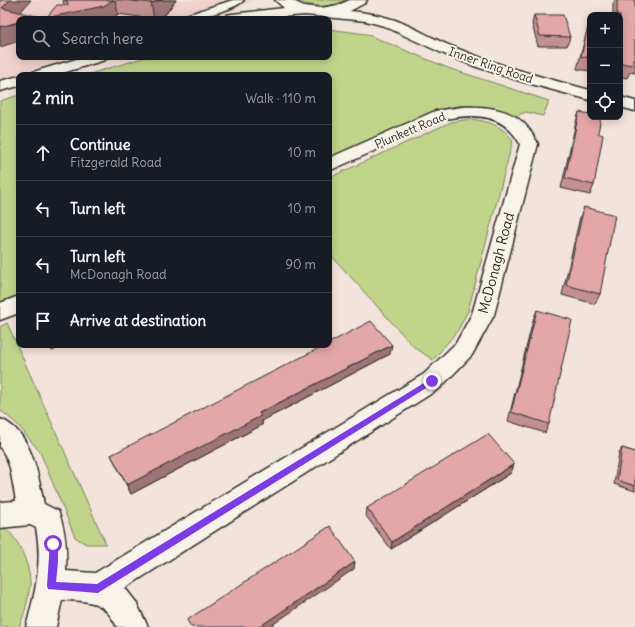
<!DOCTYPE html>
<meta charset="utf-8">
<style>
body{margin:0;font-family:Delius,sans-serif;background:#242831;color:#f1f3f6}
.controls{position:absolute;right:12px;top:12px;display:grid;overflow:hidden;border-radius:8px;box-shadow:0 2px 10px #0003}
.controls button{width:36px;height:36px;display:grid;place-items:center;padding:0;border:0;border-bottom:1px solid #363941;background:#171b24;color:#f1f3f6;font:20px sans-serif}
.stop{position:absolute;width:12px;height:12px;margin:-9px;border:3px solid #7c3aed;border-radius:50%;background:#fff}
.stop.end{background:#7c3aed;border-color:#fff;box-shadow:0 1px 4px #0008}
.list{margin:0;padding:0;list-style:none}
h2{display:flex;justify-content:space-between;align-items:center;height:52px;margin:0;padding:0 16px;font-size:17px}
h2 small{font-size:13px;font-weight:400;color:#9ea1a6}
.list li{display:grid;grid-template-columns:26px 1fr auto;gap:12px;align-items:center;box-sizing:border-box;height:56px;padding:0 16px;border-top:1px solid #363941}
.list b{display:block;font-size:15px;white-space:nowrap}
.list p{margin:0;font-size:13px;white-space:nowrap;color:#9ea1a6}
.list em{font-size:13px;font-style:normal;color:#9ea1a6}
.icon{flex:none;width:22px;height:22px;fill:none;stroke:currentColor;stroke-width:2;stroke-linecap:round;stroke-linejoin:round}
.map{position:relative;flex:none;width:635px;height:627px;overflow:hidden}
.search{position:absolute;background:#171b24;box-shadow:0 2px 10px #0003;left:16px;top:16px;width:316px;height:44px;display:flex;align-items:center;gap:10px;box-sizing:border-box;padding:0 14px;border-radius:8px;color:#9ea1a6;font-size:15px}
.panel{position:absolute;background:#171b24;box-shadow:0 2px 10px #0003;left:16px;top:72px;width:316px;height:276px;border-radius:8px}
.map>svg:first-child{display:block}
</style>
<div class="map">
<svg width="635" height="627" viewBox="0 0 635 627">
<rect width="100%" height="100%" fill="#f3e4db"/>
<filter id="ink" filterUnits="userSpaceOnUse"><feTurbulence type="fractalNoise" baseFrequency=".025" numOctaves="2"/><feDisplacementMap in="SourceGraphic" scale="8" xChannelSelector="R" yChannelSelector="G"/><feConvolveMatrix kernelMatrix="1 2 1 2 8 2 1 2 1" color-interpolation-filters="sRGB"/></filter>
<g filter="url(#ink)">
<!-- built -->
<polygon fill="#eed2cb" points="0,0 254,0 225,14 206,19 19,19 19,57 75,57 0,79"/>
<!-- green -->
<g fill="#c0d58a" stroke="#76805a">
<path d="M 296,0 L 346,0 C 331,9 311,7 296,0 Z"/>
<polygon points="329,29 366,34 448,68 549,101 543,116 526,112 513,117 491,108 463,105 436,110 329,158 329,75 86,75 146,57 329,57"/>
<polygon points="19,95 19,296 0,304 0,101"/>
<path d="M 471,119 C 489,121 502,126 513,140 L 468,311 L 458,330 L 433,360 L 414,347 L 329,253 L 329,178 L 451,122 Z"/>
<polygon points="7,323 106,544 86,544 75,537 40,452 17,424 0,410 0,327"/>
<path d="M 0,526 C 17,531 31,568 30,585 C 28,600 25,613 19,627 L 0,627 Z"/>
</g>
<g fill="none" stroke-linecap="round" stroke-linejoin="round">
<defs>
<path id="service" d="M 233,0 L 244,0 C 234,11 194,19 179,19 L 180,17 Z"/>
<g id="minor">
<path d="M 462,107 C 485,106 513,108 528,128 C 532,133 535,139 538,144 L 494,315 L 472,355 L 440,388 L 125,588 L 136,602 L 148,627 L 117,627 C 105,602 92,601 67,600 L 62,600 L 56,627 L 26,627 C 35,594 43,562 36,528 L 30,525 L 0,528 L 0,502 L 16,501 L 10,468 L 6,457 L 0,447 L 0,419 C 32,431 38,475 44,504 L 58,511 C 66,530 67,551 66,571 L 95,573 L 424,374 L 456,343 L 472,314 L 520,144 C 504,114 476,113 446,119 L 329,171 L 329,158 L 435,111 Z"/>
<polygon points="19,296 19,313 0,320 0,303"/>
</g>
<g id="secondary">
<path d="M 275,0 L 291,0 L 304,6 L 321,8 L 338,5 L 350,0 L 367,0 L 365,3 L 350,11 C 365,12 380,15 395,20 C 416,28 435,40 456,48 C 499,66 545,78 590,90 L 590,100 L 520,81 L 474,66 L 444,54 L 384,26 L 366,21 L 305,15 L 255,19 L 225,18 L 227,15 L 232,14 L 284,8 Z"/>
<polygon points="83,57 108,57 105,60 56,75 31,75 33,72"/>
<polygon points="19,76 19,86 0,91 0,81"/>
<polygon points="620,97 635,101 635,111 620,107"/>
</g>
</defs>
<!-- service casing -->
<use href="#service" stroke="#2b2b2b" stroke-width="3"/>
<!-- minor casing -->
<use href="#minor" stroke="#2b2b2b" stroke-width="3"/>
<!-- secondary casing -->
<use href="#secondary" stroke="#2b2b2b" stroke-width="3"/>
<!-- service -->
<use href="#service" fill="#f7f3e8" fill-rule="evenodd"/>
<!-- minor -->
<use href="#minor" fill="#f7f3e8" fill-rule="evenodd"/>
<!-- secondary -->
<use href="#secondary" fill="#f7f3e8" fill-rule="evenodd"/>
</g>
<!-- wall -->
<g fill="#c2908f" stroke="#2b2b2b">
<polygon points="63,0 176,0 165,15 154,19 118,14 112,19 47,19 64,5"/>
<polygon points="615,0 635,0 635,73 630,72 627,78 620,77 620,15 613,15 613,4"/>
<polygon points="534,15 570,37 567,46 538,46 532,24"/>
<polygon points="588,27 590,28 590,71 577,69"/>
<polygon points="579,112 598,133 594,185 590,195 561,188 576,122"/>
<polygon points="584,207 600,294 595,304 562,295 580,217"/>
<polygon points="537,310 549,424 545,433 508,421 533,320"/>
<polygon points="390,354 262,421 262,425 131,494 111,455"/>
<polygon points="622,448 635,452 635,491 614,484 619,452"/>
<polygon points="514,464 511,473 391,549 366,516 367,508"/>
</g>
<!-- shaded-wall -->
<g fill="#9e7574" stroke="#2b2b2b">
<polygon points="10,0 31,0 9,25 19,22 19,41 0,47 0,27 2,8"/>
<polygon points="113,0 115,0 118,14 112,19 47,19 46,18"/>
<polygon points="162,0 176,0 165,15 154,19 151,3"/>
<polygon points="40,17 41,19 32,19"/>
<polygon points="50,345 66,345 52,351"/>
<polygon points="392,345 390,354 262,421 262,425 131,494 127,485 259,413"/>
<polygon points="514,464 511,473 391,549 392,542"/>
<polygon points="355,562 354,569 269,627 259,627"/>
</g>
<!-- building -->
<g fill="#e2a7a6" stroke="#2b2b2b">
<polygon points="0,0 10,0 2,8 40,17 32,19 19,19 19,22 0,27"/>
<polygon points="65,0 113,0 104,6 46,18 57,5 68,5 67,1"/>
<polygon points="123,0 162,0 151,3"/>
<polygon points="617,0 635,0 635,60 633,59 632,65 620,63 620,15 617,15"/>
<polygon points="534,15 563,15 570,37 540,36"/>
<polygon points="588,27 590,28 590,58 581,56"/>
<polygon points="579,112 590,114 590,117 601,117 598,133 603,135 594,185 565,178"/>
<polygon points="584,207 615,215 600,294 566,285"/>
<polygon points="537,310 572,320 549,424 511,412"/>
<polygon points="371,321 392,345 259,413 261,416 127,485 111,455 325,345 329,345 329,343"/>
<polygon points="488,434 514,464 392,542 367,508"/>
<polygon points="622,448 635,452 635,486 617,480"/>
<polygon points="330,526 355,562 259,627 191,627 187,620"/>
</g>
</g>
<!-- route -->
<polygon fill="#7c3aed" points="432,378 434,379 434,383 101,591 98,593 48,589 47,586 50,542 53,540 58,544 58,562 56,582 97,584"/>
<g text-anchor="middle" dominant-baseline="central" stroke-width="4" stroke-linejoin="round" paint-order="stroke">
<!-- far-street labels -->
<g font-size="12" fill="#2b2b2b" stroke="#f7f3e8">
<text transform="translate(491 65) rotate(19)">Inner Ring Road</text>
<text transform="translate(410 130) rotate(-23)">Plunkett Road</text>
</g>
<!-- street labels -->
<g font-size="14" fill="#2b2b2b" stroke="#f7f3e8">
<text transform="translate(496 263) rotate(-75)">McDonagh Road</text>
</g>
</g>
</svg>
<div class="controls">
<button>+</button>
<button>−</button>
<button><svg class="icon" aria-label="locate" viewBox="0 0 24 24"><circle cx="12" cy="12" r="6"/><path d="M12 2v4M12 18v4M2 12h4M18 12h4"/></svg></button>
</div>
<div class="stop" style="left:53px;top:544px"></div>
<div class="stop end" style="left:432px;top:381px"></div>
<div class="search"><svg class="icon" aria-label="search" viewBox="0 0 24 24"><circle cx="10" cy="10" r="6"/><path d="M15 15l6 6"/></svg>Search here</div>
<section class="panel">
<h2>2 min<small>Walk · 110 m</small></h2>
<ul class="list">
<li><svg class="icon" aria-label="ahead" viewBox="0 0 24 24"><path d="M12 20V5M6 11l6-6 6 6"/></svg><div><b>Continue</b><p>Fitzgerald Road</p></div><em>10 m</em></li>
<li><svg class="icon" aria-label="left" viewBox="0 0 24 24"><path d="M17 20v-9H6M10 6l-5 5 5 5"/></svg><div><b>Turn left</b></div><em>10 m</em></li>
<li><svg class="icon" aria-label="left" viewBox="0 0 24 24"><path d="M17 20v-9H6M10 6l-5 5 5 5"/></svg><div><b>Turn left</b><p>McDonagh Road</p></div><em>90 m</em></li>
<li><svg class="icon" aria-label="arrive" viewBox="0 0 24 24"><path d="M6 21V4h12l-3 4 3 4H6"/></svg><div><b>Arrive at destination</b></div></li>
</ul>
</section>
</div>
